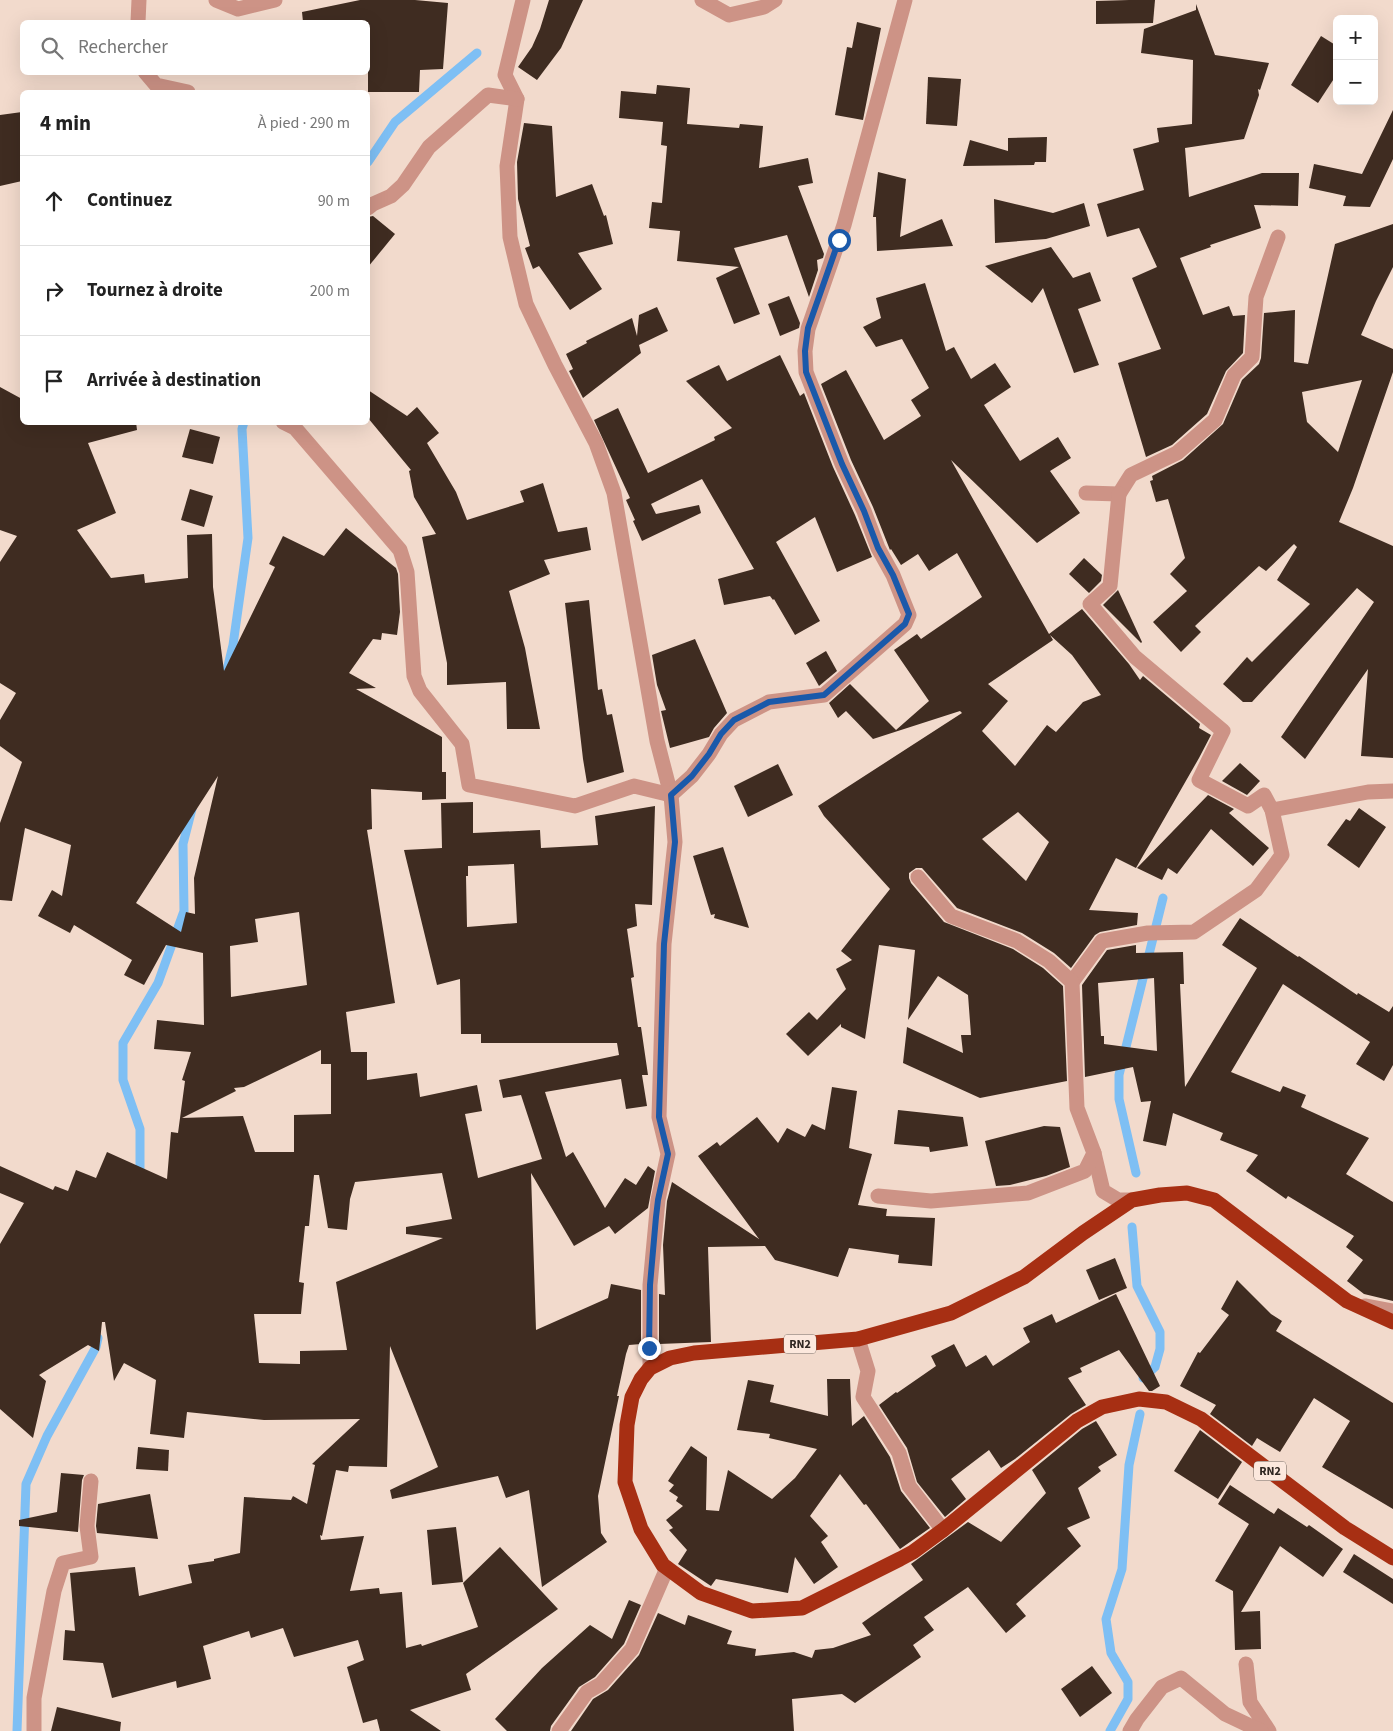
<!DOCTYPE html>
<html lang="fr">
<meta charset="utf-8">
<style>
body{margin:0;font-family:"Source Sans 3",sans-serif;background:#f2f2f2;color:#222}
.controls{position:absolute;right:15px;top:15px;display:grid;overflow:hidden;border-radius:8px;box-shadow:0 5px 20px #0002}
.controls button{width:45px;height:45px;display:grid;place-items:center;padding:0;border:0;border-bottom:1px solid #e0e0e0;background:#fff;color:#222;font:25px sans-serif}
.stop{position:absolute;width:15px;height:15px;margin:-11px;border:4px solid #1a59aa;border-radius:50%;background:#fff}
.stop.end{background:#1a59aa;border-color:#fff;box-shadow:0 1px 5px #0008}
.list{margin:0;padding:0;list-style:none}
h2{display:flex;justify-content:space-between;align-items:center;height:65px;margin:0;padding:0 20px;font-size:21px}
h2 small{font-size:16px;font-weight:400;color:#767676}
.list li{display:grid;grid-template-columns:32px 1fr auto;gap:15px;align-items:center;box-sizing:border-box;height:90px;padding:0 20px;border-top:1px solid #e0e0e0}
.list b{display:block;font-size:19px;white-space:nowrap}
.list em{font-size:16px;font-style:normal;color:#767676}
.icon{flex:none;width:28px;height:28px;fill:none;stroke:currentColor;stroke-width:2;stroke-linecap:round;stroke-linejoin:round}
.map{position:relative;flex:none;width:1393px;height:1731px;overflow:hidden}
.search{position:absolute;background:#fff;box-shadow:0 5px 20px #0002;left:20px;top:20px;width:350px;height:55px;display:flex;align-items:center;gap:12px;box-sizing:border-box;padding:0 18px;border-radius:8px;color:#767676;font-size:19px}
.panel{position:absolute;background:#fff;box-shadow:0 5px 20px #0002;left:20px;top:90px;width:350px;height:335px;border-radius:8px}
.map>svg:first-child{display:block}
</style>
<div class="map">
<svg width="1393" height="1731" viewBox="0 0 1393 1731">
<rect width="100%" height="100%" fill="#f2dacc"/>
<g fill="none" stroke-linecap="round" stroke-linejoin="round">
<!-- stream -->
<g stroke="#7ebff4" stroke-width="9">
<polyline points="368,162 395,122 477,53"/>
<polyline points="227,670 233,645 248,538 242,429 244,422"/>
<polyline points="1136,1173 1119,1099 1119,1075 1163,898"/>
<polyline points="140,1177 140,1129 123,1080 123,1043 158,983 184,911 183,844 192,809"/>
<polyline points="1132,1227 1137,1286 1160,1332 1160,1349 1155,1367 1143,1378"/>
<polyline points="17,1731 26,1484 47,1436 96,1347 98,1338"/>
<polyline points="1110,1731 1128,1699 1128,1682 1111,1653 1106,1619 1122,1569 1129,1465 1140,1414"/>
</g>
</g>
<!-- building -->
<g fill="#3f2c21" fill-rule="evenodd">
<polygon points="360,0 415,0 448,3 443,69 420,70 419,92 368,92 368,22 303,22 302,12"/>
<polygon points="549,0 583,0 561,48 537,80 518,67 532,47 540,29"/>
<polygon points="1129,0 1155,0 1153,23 1096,24 1096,1"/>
<polygon points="1196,4 1215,55 1269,63 1260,90 1258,89 1259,95 1244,139 1185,148 1189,197 1262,173 1299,173 1298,206 1254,205 1261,228 1210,245 1211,247 1180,258 1203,315 1229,306 1233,316 1245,315 1243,353 1226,371 1207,414 1172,445 1146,457 1118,363 1161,349 1132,278 1157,267 1139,228 1107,237 1097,204 1144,190 1133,149 1159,142 1157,128 1192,124 1193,60 1141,53 1144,29 1196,10"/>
<polygon points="857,22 881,28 863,120 835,115 847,47 852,48"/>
<polygon points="1321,36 1337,46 1337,74 1318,103 1291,85"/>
<polygon points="928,77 961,79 957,126 926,124"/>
<polygon points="657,85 690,88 687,124 739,128 740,124 763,126 759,168 808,158 813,183 798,186 824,254 823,258 817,260 818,270 809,297 787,235 734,248 760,314 734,324 716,278 739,267 677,261 680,231 649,228 652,202 662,203 667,146 661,145 663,122 619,118 621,91 656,94"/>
<polygon points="1393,110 1393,159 1370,207 1343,206 1346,196 1309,188 1314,164 1362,174"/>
<polygon points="22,112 22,181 0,186 0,115"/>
<polygon points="524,123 552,126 556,197 592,184 604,216 606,215 613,244 578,253 602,289 570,310 539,266 533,269 525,248 530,246 518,199 517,162"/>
<polygon points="1047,137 1046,162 1035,162 1034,165 963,166 970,140 1008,151 1008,138"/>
<polygon points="878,172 906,179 900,237 942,219 953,246 877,251 876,217 873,217"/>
<polygon points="994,199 1053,213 1084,203 1090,226 1046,239 995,243"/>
<polygon points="373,216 395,234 368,267 368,217"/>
<path d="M 1393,224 L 1393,267 L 1376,301 L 1361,335 L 1393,349 L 1393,372 L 1353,488 L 1339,522 L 1393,546 L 1393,758 L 1361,756 L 1368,669 L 1305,759 L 1281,737 L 1374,602 L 1357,588 L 1252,702 L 1243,702 L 1223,684 L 1247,657 L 1252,662 L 1310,604 L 1277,580 L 1297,547 L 1294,544 L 1266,571 L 1259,566 L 1195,626 L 1201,632 L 1181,652 L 1153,622 L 1187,591 L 1170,574 L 1185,558 L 1168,499 L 1156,502 L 1150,481 L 1153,480 L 1152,476 L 1183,460 L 1223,424 L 1242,380 L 1259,364 L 1261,358 L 1264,313 L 1295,310 L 1294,362 L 1308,364 L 1335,244 ZM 1362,380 L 1338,452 L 1307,422 L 1302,392 Z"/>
<polygon points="1051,247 1073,278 1090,272 1101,301 1078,309 1099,365 1074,373 1043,288 1032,303 985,266"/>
<path d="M 925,283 L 946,351 L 954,347 L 971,379 L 995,363 L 1011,387 L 984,405 L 1020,461 L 1058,437 L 1071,458 L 1050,471 L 1080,513 L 1037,543 L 951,460 L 1049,634 L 1082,609 L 1129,664 L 1140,680 L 1143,676 L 1200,724 L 1199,728 L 1211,735 L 1199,758 L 1136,868 L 1116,858 L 1089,910 L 1138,913 L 1137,925 L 1100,932 L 1095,935 L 1071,968 L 1054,953 L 1022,933 L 957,908 L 922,868 L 916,868 L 909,873 L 909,878 L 911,883 L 944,922 L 1013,949 L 1043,968 L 1063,986 L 1067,1081 L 980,1098 L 903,1063 L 907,1027 L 963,1053 L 961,1035 L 971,1035 L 968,995 L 938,976 L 908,1020 L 915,950 L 879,945 L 865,1039 L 841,1027 L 841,1024 L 808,1056 L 786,1034 L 809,1012 L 817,1020 L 846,989 L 836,969 L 852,960 L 841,951 L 890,889 L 824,816 L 818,806 L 962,713 L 960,711 L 873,739 L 846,711 L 838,718 L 829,703 L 850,684 L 896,730 L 929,701 L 894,650 L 917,634 L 921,639 L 982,597 L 957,553 L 929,571 L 918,554 L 901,565 L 891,549 L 890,550 L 873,507 L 851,460 L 821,384 L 846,370 L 884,440 L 921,416 L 911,400 L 929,388 L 902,339 L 876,347 L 863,327 L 881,318 L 876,298 ZM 1050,635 L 1072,655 L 1101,695 L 1083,702 L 1056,732 L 1047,725 L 1015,766 L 982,731 L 1008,701 L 988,684 L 1053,640 ZM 1018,812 L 1049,842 L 1026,881 L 982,839 Z"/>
<polygon points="789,296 800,323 799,328 780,336 768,304"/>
<polygon points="657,307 668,331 639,345 641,353 583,398 569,371 573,369 566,354 587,343 586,341 632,318 637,336 639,315"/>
<polygon points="780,355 800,396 804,393 833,467 855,515 872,557 837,572 815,517 776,542 820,621 795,635 774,599 773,600 770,596 724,605 718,579 754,569 702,479 651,504 656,514 699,505 701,513 642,541 633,521 635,520 626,500 630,498 594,420 618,408 648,473 715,440 714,437 732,428 686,381 719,365 727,381"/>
<path d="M 0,387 L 22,399 L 22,422 L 136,422 L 137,430 L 88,443 L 116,513 L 77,530 L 111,578 L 144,574 L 145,583 L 188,578 L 187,535 L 212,534 L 213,587 L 224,671 L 275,567 L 269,564 L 283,536 L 324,556 L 346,528 L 396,568 L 398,574 L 400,612 L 397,635 L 382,633 L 381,640 L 373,639 L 349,673 L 376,688 L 356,689 L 442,737 L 442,772 L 446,772 L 446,799 L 422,800 L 422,792 L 371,789 L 372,829 L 367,830 L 395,1003 L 346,1012 L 351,1052 L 367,1052 L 367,1080 L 417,1073 L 420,1097 L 477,1085 L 482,1111 L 465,1114 L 478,1178 L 542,1159 L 521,1095 L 503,1098 L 499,1080 L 619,1055 L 617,1043 L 481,1043 L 481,1034 L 461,1034 L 460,979 L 437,985 L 404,850 L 442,848 L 441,803 L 473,802 L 473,833 L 540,830 L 541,848 L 598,845 L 595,816 L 655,806 L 652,905 L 635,904 L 637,926 L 627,929 L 634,977 L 631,978 L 638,1027 L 641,1027 L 648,1075 L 642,1075 L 647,1106 L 626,1109 L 621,1079 L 545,1092 L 566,1157 L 573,1152 L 605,1208 L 625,1178 L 636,1185 L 648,1166 L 655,1171 L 648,1208 L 615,1234 L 609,1226 L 574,1246 L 531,1173 L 536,1330 L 608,1298 L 611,1284 L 641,1290 L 641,1344 L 629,1345 L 626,1354 L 617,1396 L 619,1396 L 598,1496 L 601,1533 L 607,1542 L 542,1587 L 529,1490 L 506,1498 L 498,1476 L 392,1499 L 390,1490 L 438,1467 L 390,1346 L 387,1467 L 349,1466 L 348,1472 L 336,1470 L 322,1536 L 320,1535 L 321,1540 L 364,1536 L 350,1591 L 379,1588 L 380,1594 L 402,1592 L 406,1648 L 421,1644 L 422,1646 L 478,1627 L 463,1583 L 500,1547 L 558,1609 L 466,1674 L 471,1690 L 410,1710 L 441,1731 L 380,1731 L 377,1719 L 363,1723 L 347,1667 L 364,1660 L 358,1640 L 294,1657 L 283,1628 L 251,1638 L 249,1631 L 203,1646 L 211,1679 L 177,1688 L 176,1681 L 112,1698 L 103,1663 L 63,1660 L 65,1630 L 75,1631 L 70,1573 L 135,1567 L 139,1596 L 192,1583 L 188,1565 L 214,1561 L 214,1559 L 240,1553 L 244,1497 L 291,1500 L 293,1496 L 307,1504 L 315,1465 L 312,1464 L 360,1419 L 264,1420 L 187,1412 L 184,1438 L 150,1434 L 156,1380 L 124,1363 L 114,1381 L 105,1322 L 102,1322 L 99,1351 L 88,1345 L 39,1375 L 46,1381 L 33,1438 L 0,1409 L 0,1244 L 24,1203 L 0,1193 L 0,1166 L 53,1190 L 55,1186 L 68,1191 L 76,1170 L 96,1178 L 107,1152 L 167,1179 L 171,1132 L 178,1133 L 185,1081 L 182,1080 L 191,1052 L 154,1049 L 157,1020 L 204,1025 L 203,953 L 166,945 L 144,985 L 124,975 L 132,960 L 74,925 L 70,933 L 38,916 L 52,890 L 62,896 L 71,845 L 25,828 L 12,901 L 0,900 L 0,823 L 22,762 L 0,746 L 0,720 L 16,693 L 0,683 L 0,562 L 17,536 L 0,530 ZM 218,776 L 194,878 L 195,914 L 186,912 L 181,932 L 136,903 ZM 514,864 L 517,923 L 467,927 L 466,876 L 468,876 L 468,866 ZM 299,912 L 307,985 L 231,997 L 230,946 L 258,942 L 255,919 ZM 321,1050 L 321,1064 L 331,1064 L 331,1114 L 294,1115 L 294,1152 L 255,1152 L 243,1116 L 182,1118 L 236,1091 L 234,1088 L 244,1087 ZM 442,1173 L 452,1219 L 406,1227 L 406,1234 L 443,1238 L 336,1282 L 347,1350 L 300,1351 L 300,1364 L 259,1363 L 254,1314 L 301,1314 L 304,1283 L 299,1282 L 305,1226 L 309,1226 L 314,1175 L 319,1175 L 328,1228 L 347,1230 L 350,1199 L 355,1182 Z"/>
<polygon points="368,390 407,416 417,407 439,433 427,443 456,492 467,520 524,502 520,491 543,483 558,532 587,527 591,550 544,560 550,574 509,591 525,648 540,729 507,729 506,682 447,685 447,663 422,537 436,534 414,497 409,471 411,470 368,418"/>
<polygon points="190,429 220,437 213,464 182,457"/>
<polygon points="190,489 213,496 204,527 181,520"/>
<polygon points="1084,558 1102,575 1101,581 1089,593 1069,574"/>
<polygon points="1118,590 1142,642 1141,643 1103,605"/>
<polygon points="589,600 598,690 602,689 607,715 612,714 624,772 587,783 583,759 565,603"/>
<polygon points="695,639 727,713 714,728 709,737 670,748 661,711 666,710 657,685 652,655"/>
<polygon points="826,651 837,671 819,686 806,663"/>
<polygon points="1240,763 1260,781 1247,795 1222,781"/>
<polygon points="778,764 793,795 748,817 734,786"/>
<polygon points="1208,795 1234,809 1229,813 1269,848 1253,866 1211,829 1177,874 1168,868 1162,880 1137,868"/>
<polygon points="1359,808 1386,827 1359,868 1327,845 1346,819 1350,821"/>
<polygon points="723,847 738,893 749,928 714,918 715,914 711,915 693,856"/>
<path d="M 1240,918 L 1298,957 L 1299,956 L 1357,995 L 1358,993 L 1389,1012 L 1393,1006 L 1393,1065 L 1384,1081 L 1356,1064 L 1370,1042 L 1283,984 L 1231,1072 L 1280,1092 L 1283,1086 L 1306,1095 L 1301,1107 L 1369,1138 L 1346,1174 L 1393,1202 L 1393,1301 L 1364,1294 L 1347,1281 L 1363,1260 L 1346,1247 L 1354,1236 L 1288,1196 L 1286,1199 L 1246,1171 L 1258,1155 L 1220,1140 L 1223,1133 L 1173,1113 L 1166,1146 L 1143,1141 L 1151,1101 L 1141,1102 L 1133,1067 L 1085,1077 L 1082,985 L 1107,950 L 1136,945 L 1136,953 L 1183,952 L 1184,984 L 1180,984 L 1185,1087 L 1257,968 L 1222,945 ZM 1154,978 L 1157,1051 L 1104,1044 L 1104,1036 L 1101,1036 L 1098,983 Z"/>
<polygon points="832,1087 857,1091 849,1148 872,1154 858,1205 887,1209 886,1216 935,1218 932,1266 898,1263 899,1255 849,1248 838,1277 775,1260 765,1246 708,1247 711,1342 659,1344 659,1294 665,1295 663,1245 667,1201 672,1182 759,1239 698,1156 717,1142 720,1146 757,1117 778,1143 787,1128 805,1137 812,1124 825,1130"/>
<polygon points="898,1110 963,1117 968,1146 930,1152 929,1147 894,1144"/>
<polygon points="1044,1126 1060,1127 1070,1167 1046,1176 1010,1185 996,1186 985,1141"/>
<polygon points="1115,1258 1127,1288 1099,1300 1086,1270"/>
<polygon points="1237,1280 1271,1314 1282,1321 1276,1331 1393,1403 1393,1509 1322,1467 1350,1421 1314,1398 1280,1452 1257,1438 1252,1446 1210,1414 1216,1405 1180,1386 1198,1352 1200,1353 1229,1315 1221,1309"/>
<polygon points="1116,1294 1160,1386 1152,1391 1149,1391 1119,1350 1080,1368 1082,1372 1068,1378 1086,1405 1071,1414 1015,1459 1001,1468 989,1450 951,1479 966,1499 945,1517 917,1482 907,1448 879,1405 896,1392 897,1393 936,1366 931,1356 954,1344 966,1367 986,1355 993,1366 1030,1342 1023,1328 1052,1314 1056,1323"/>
<polygon points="827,1379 850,1379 852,1426 864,1416 890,1457 901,1491 930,1528 900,1549 866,1504 864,1505 840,1474 810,1516 828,1536 821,1542 838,1567 814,1584 795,1557 788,1593 716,1579 711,1586 678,1564 687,1550 669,1530 673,1528 666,1520 683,1506 676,1501 678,1497 669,1491 674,1485 668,1481 691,1446 707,1457 706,1510 719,1511 728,1470 772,1499 795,1478 817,1449 769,1438 770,1434 737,1430 748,1380 774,1385 770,1402 828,1416"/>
<polygon points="1096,1421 1117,1455 1098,1467 1101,1471 1078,1488 1090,1518 1067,1528 1081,1546 1016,1604 1026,1616 1006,1633 968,1587 924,1617 934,1630 913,1645 921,1657 855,1703 842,1694 792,1699 794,1731 571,1731 593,1699 608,1690 639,1655 658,1613 685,1625 688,1615 732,1631 727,1644 756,1649 755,1656 794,1652 812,1658 815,1650 833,1648 871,1635 862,1623 923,1580 911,1564 968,1522 1001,1542 1046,1493 1032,1470 1082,1429"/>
<polygon points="1200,1430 1242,1462 1218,1499 1174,1471"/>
<polygon points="138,1447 169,1450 168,1471 136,1469"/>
<polygon points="61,1473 84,1475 82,1480 78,1532 19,1526 19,1520 57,1512"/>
<polygon points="1230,1485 1274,1514 1278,1508 1307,1527 1309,1525 1343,1549 1323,1577 1280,1546 1241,1612 1260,1611 1261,1649 1235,1650 1233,1591 1215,1581 1249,1524 1218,1504"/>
<polygon points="150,1494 158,1539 97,1533 96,1526 98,1504"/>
<polygon points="456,1527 463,1582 432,1585 427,1530"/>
<polygon points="1354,1554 1393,1579 1393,1604 1343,1572"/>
<polygon points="629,1600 641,1605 624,1644 595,1677 579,1687 551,1726 550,1731 507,1731 495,1719 542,1668 590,1625 612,1639"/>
<polygon points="1092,1666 1112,1693 1080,1717 1061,1689"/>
<polygon points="57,1707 121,1722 120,1731 51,1731"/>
</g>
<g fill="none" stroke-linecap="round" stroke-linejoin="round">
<!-- minor -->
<g stroke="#cd9386" stroke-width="15">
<polyline points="216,0 238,9 275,0"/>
<polyline points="523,0 505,75 517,99 507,166 510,237 526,304 555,365 596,443 614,493 657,741 671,795 675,842 664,944 659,1117 668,1154 658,1200 650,1285 650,1368"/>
<polyline points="702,0 729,15 764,7 775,0"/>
<polyline points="138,22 139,0"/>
<polyline points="145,72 156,85 188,92"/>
<polyline points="368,208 373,204 391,196 403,185 429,147 488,95 517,99"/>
<polyline points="283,422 295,428 400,550 407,572 414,676 420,691 462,744 469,785 575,806 634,786 671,795 692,776 709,754 721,734 734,720 769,702 824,695 905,624 909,615 893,575 878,548 864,511 842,464 806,372 805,351 808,329 844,225 905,0"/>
<polyline points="1086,493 1119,494 1131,475 1177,453 1215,420 1234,375 1252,357 1256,297 1278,237"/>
<polyline points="1272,810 1368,792 1393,791"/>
<polyline points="1072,982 1102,941 1148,933 1194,932 1256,890 1282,855 1272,810 1264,795 1248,806 1199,780 1223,731 1135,657 1090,604 1110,586 1119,494"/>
<polyline points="1094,1153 1103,1191 1118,1200 1132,1200"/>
<polyline points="878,1196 931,1201 1028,1193 1085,1171 1094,1153 1077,1108 1072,982 1049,961 1017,941 951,916 918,877"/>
<polyline points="1365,1306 1393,1311"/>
<polyline points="858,1339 868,1371 863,1397 899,1453 909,1486 943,1530"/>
<polyline points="1246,1664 1250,1702 1269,1731"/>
<polyline points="34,1731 34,1698 54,1591 63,1563 91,1557 87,1526 91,1481"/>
<polyline points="559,1731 587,1692 601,1684 632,1649 667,1568"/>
<polyline points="1130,1731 1137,1719 1162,1687 1181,1678 1225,1714 1261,1731"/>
</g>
<!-- highway -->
<polyline stroke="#a72f13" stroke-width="15" points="1393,1322 1347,1301 1214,1200 1187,1193 1160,1195 1132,1200 1083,1233 1024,1277 951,1313 858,1339 694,1353 670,1358 650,1368 641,1379 632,1397 627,1425 625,1482 641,1529 663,1565 701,1593 752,1611 802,1608 900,1559 913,1552 943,1530 1077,1421 1102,1407 1139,1399 1166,1402 1201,1419 1345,1528 1393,1558"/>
</g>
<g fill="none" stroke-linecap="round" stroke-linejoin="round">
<!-- route -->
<polyline stroke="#1a59aa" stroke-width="6" points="649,1348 650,1285 656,1217 658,1200 668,1154 659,1117 664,944 675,842 671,795 692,776 709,754 721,734 734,720 769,702 824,695 905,624 909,614 893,575 878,548 864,511 842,464 806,372 805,351 808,328 839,240"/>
</g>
<g text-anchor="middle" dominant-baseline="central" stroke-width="5" stroke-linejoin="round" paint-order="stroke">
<!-- shield labels -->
<g fill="#fce8dd" stroke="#6c6059" stroke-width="1">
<rect x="784" y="1334.5" width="32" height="19" rx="4"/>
<rect x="1254" y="1461.5" width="32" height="19" rx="4"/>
</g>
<g font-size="12" font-weight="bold" fill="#2f2621">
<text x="800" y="1344">RN2</text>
<text x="1270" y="1471">RN2</text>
</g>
</g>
</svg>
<div class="controls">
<button>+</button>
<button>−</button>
</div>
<div class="stop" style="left:839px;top:240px"></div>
<div class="stop end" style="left:649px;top:1348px"></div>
<div class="search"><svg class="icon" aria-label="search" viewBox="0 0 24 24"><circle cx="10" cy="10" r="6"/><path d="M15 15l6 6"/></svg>Rechercher</div>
<section class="panel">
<h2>4 min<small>À pied · 290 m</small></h2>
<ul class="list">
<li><svg class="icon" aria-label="ahead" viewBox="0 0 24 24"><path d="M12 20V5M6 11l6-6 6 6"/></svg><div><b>Continuez</b></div><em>90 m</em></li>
<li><svg class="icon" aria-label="right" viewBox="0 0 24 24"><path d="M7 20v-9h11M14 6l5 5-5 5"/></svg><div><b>Tournez à droite</b></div><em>200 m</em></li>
<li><svg class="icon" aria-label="arrive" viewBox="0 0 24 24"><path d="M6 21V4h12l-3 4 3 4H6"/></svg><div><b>Arrivée à destination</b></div></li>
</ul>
</section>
</div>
